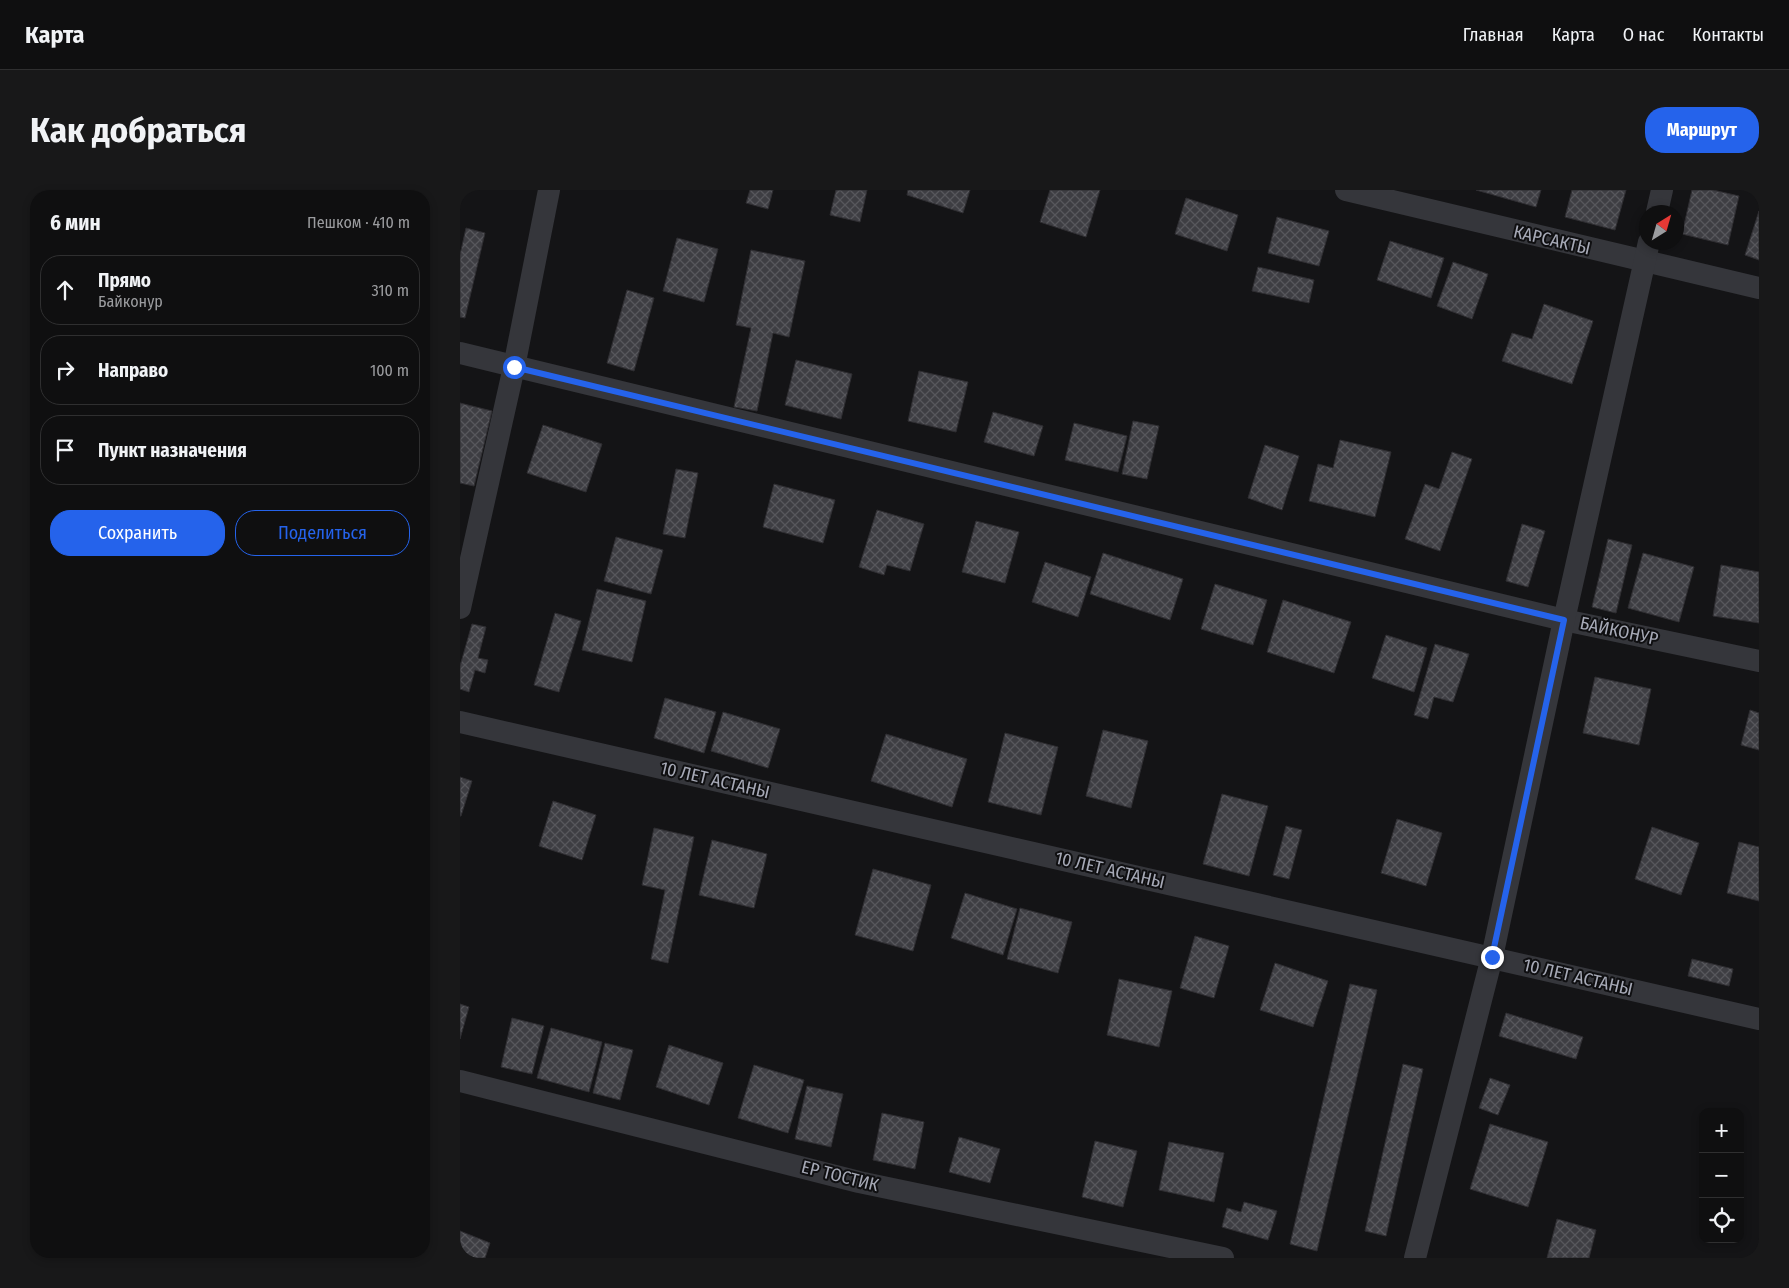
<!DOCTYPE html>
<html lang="ru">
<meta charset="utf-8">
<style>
body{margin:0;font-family:"Fira Sans Condensed",sans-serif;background:#181819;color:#f1f3f6}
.controls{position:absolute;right:15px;bottom:15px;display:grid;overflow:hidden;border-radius:10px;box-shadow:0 2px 8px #0003}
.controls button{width:45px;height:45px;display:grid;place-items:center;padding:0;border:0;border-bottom:1px solid #2f2f30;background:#0f0f10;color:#f1f3f6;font:25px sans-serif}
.compass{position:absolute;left:1179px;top:15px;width:45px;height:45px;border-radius:50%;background:#0f0f10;box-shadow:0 2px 8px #0003;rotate:37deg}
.stop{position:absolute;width:15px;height:15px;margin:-11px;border:4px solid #2563eb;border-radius:50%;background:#fff}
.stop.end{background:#2563eb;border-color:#fff;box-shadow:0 1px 5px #0008}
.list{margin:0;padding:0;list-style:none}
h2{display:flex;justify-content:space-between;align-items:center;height:65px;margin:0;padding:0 20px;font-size:21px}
h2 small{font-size:16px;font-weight:400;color:#9b9c9f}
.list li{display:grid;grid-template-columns:32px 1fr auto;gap:15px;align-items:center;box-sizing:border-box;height:70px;margin:0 10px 10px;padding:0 10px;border:1px solid #2f2f30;border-radius:20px}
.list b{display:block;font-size:19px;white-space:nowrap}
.list p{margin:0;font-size:16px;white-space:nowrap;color:#9b9c9f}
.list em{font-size:16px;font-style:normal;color:#9b9c9f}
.actions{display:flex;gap:10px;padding:15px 20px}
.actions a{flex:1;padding:11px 0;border:1px solid #2563eb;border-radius:20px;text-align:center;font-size:18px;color:#2563eb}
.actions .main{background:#2563eb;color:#fff}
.icon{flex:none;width:28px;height:28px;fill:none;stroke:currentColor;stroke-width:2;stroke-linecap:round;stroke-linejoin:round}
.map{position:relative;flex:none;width:1299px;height:1068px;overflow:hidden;border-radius:20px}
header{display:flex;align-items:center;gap:30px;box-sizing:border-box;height:70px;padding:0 25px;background:#0f0f10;border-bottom:1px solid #2f2f30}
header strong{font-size:24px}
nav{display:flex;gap:28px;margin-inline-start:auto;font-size:18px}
.intro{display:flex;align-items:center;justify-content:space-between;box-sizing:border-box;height:120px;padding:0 30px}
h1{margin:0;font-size:35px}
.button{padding:12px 22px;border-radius:20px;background:#2563eb;color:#fff;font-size:18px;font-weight:700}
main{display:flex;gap:30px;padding:0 30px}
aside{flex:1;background:#0f0f10;border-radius:20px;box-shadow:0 2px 8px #0003}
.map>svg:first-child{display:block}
</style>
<header>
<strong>Карта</strong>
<nav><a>Главная</a><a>Карта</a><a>О нас</a><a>Контакты</a></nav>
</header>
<div class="intro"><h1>Как добраться</h1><a class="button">Маршрут</a></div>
<main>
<aside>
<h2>6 мин<small>Пешком · 410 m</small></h2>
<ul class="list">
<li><svg class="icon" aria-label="ahead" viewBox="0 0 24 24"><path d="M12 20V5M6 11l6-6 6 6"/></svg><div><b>Прямо</b><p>Байконур</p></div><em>310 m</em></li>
<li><svg class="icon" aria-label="right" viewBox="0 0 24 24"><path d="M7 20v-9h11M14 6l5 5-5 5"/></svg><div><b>Направо</b></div><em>100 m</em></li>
<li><svg class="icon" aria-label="arrive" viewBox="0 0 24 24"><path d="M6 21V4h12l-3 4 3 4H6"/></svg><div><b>Пункт назначения</b></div></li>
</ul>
<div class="actions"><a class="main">Сохранить</a><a>Поделиться</a></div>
</aside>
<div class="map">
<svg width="1299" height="1068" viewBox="0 0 1299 1068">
<defs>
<pattern id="building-cross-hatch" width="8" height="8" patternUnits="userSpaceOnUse" patternTransform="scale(1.25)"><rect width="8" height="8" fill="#3e3e43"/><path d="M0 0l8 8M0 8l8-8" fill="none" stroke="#57575c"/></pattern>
</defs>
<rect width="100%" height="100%" fill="#141416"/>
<!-- building -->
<g fill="url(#building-cross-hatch)" stroke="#2f2e32">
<polygon points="290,0 313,0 308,19 286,13"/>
<polygon points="376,0 407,0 400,32 370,25"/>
<polygon points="448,0 510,0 503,23 447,5"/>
<polygon points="590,0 640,0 626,47 580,32"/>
<polygon points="1016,0 1081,0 1076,17"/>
<polygon points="1112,0 1166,0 1155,40 1105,27"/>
<polygon points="1232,0 1253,0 1279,6 1268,55 1222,44"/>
<polygon points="726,8 778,25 767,61 715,44"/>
<polygon points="1299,21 1299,70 1285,65"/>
<polygon points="817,27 869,41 859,76 808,63"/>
<polygon points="6,38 25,43 5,128 0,127 0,65"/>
<polygon points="217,48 258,59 244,112 203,101"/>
<polygon points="930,51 984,68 971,108 917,90"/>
<polygon points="291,60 345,71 329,147 313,143 297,221 274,217 291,138 276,135"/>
<polygon points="993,72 1028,84 1012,129 977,116"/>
<polygon points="798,77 854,90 849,113 792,101"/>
<polygon points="167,100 194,108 174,181 147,173"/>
<polygon points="1084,114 1133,131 1112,194 1042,171 1052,143 1072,149"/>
<polygon points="336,170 392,184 381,229 325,215"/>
<polygon points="459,181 508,192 496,242 448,231"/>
<polygon points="0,213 32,221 14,296 0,293"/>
<polygon points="533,222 583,236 574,266 524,252"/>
<polygon points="673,231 699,236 687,289 662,284"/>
<polygon points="614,233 667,246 658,282 605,270"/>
<polygon points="83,235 142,254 126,302 67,283"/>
<polygon points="880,250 931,262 915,327 849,311 858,274 873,278"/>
<polygon points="805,255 839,266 822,320 788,308"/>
<polygon points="992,262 1012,269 980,361 945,349 965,294 979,299"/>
<polygon points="216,279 238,283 225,348 203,344"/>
<polygon points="314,294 375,310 363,353 303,337"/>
<polygon points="417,320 464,334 450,381 427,375 424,385 399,377"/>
<polygon points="516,331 559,342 545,393 502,382"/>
<polygon points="1062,334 1085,341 1068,397 1046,391"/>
<polygon points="156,347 203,360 191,404 144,391"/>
<polygon points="1148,349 1172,355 1156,423 1132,417"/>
<polygon points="643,363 723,389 710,430 630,404"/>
<polygon points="1183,363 1234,377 1219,432 1168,418"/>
<polygon points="585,372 631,387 618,427 572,412"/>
<polygon points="1261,375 1299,382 1299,433 1253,426"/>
<polygon points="755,394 807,410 793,455 741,439"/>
<polygon points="137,399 186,411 172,472 122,460"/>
<polygon points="823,410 891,432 874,483 807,462"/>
<polygon points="95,423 121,431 99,502 74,495"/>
<polygon points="12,434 26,437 18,468 28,470 25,483 15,480 9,502 0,499 0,476"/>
<polygon points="926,445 967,458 954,502 912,488"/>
<polygon points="975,454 1009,464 993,512 974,507 968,529 954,525"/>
<polygon points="1135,487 1191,499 1179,555 1123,543"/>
<polygon points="205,508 256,522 244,563 194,548"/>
<polygon points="1290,520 1299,523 1299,560 1281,555"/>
<polygon points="263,522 320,539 308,578 251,561"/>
<polygon points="643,540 688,551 671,618 626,606"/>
<polygon points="545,543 598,557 581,625 528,612"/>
<polygon points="426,544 507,569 492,617 411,591"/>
<polygon points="0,587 12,591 1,626 0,626"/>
<polygon points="762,604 808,616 789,686 743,674"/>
<polygon points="93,611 136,625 122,670 79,656"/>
<polygon points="937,629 982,643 966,696 921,683"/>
<polygon points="826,636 842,640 829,689 813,685"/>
<polygon points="1192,637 1239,653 1221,705 1175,689"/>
<polygon points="194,638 234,647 208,773 191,769 205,700 182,695"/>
<polygon points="252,650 307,664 294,718 239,705"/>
<polygon points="1279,652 1299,657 1299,711 1267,703"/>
<polygon points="413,679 471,695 453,761 395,745"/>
<polygon points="505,703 557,719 543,765 491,748"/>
<polygon points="560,718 612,732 598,783 547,769"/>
<polygon points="735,746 769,756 754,808 720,798"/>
<polygon points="1232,769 1273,779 1269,796 1228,786"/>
<polygon points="815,773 868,791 853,837 800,820"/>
<polygon points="659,789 712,801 699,857 647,845"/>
<polygon points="890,794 917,800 857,1061 830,1054"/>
<polygon points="0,814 9,817 0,849"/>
<polygon points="1046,823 1123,847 1116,869 1039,846"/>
<polygon points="52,828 84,836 72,884 41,877"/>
<polygon points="91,838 142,852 129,902 77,888"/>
<polygon points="145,853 173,860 160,910 133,903"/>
<polygon points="209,855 263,873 249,915 196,897"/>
<polygon points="943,874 963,879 926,1046 905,1041"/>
<polygon points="294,875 344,890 328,943 278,928"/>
<polygon points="1030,888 1050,895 1038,925 1019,918"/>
<polygon points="347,896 383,904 371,957 335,949"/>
<polygon points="422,923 464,932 455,979 413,970"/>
<polygon points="1030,934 1088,952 1068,1017 1010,999"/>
<polygon points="499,947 540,959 530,993 489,982"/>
<polygon points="635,951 677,961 663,1017 622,1007"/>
<polygon points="709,952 764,963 754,1012 699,1000"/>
<polygon points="784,1012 817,1021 808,1050 762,1037 767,1018 781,1022"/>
<polygon points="1097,1029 1136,1040 1129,1068 1087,1068"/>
<polygon points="0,1041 30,1053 25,1068 0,1068"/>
</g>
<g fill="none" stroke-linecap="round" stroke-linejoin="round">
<!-- street -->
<g stroke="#35363b" stroke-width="22">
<polyline points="886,0 1299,98"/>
<polyline points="1197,22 1202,0"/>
<polyline points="0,163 1104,430 1299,471"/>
<polyline points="0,418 54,177 89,0"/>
<polyline points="0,532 1299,829"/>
<polyline points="0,891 399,992 763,1068"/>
<polyline points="955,1068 1032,767 1104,430 1189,52"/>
</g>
</g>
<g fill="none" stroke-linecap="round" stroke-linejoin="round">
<!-- route -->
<polyline stroke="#2563eb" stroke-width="6" points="54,177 1104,430 1032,767"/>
</g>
<g text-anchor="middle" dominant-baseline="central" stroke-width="4" stroke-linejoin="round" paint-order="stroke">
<!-- street labels -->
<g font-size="18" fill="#a6a9b6" stroke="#0f0f11">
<text transform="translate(1092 50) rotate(13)">КАРСАКТЫ</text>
<text transform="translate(1159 441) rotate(12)">БАЙКОНУР</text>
<text transform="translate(255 590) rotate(13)">10 ЛЕТ АСТАНЫ</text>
<text transform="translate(650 680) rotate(13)">10 ЛЕТ АСТАНЫ</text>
<text transform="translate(1118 787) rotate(13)">10 ЛЕТ АСТАНЫ</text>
<text transform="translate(380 986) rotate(14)">ЕР ТОСТИК</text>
</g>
</g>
</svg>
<div class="controls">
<button>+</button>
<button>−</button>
<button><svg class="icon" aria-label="locate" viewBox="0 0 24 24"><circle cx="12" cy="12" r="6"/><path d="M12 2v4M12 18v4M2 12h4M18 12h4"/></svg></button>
</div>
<svg class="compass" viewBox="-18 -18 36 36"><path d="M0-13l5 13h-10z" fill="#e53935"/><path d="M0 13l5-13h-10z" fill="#9b9c9f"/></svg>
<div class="stop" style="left:54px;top:177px"></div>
<div class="stop end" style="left:1032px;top:767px"></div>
</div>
</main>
